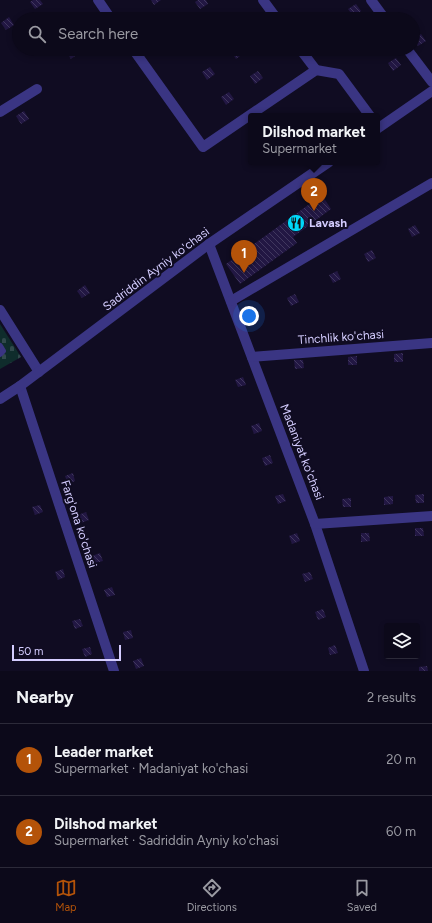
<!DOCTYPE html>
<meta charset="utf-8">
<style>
body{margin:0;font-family:Figtree,sans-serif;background:#151223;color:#f1f3f6}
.controls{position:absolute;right:12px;bottom:12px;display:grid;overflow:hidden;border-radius:4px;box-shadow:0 2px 6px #0003}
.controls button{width:36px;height:36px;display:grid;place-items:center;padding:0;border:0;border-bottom:1px solid #2c2a39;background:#0c091a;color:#f1f3f6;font:20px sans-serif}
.scale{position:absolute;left:12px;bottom:10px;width:109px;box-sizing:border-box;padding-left:4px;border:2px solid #d4cdff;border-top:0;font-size:11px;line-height:14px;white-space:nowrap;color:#d4cdff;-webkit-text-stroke:3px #100c22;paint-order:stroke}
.you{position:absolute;left:249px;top:316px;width:14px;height:14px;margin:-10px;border:3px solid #fff;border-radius:50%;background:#1a73e8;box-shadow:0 0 0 6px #1a73e833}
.badge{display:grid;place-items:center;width:26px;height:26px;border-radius:50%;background:#b45309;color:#fff;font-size:13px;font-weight:700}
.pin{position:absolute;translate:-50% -33px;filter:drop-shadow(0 1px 2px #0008)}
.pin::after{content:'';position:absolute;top:21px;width:14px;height:12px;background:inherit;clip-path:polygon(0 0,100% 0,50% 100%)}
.popup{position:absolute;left:248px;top:113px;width:132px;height:52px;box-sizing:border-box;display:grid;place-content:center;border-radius:4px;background:#0c091a;filter:drop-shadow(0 1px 3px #0005);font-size:13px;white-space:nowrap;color:#9a9aa2}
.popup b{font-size:15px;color:#f1f3f6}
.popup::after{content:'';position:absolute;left:50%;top:100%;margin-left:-8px;border:8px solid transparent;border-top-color:#0c091a}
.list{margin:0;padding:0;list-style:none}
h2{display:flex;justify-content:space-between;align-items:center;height:52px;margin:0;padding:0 16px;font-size:17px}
h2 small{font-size:13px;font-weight:400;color:#9a9aa2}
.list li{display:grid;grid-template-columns:26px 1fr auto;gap:12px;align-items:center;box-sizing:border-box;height:72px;padding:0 16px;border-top:1px solid #2c2a39}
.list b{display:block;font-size:15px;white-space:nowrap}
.list p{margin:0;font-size:13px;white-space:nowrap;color:#9a9aa2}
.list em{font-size:13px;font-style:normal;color:#9a9aa2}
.icon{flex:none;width:22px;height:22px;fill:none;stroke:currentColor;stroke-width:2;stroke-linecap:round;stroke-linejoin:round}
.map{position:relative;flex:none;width:432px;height:671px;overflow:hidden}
.search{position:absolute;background:#0c091a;box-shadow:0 2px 6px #0003;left:12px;right:12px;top:12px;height:44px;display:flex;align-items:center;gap:10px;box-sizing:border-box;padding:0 14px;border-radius:22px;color:#9a9aa2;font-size:15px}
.sheet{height:196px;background:#0c091a}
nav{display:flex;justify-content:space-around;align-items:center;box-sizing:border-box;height:56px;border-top:1px solid #2c2a39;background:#0c091a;font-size:11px;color:#9a9aa2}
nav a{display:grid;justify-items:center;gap:2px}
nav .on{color:#b45309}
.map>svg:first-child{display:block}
</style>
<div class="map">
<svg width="432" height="671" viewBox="0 0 432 671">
<defs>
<pattern id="cemetery-stones" width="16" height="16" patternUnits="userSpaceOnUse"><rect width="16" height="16" fill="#0f2c2c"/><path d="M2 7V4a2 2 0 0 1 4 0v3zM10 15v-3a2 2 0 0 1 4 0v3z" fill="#31494c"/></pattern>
<pattern id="building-back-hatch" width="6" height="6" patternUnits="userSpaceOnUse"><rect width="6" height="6" fill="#221743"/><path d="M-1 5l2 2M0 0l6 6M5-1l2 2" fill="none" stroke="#41385f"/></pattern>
</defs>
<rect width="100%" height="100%" fill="#100c22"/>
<!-- cemetery -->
<polygon fill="url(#cemetery-stones)" points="0,324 21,357 0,369"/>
<!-- building -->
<g fill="url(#building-back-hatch)">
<polygon points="33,0 40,0 43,4 35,9 30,2"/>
<polygon points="151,0 161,0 154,5"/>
<polygon points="198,0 206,0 208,4 200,9 195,2"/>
<polygon points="356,4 361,11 354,17 348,9"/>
<polygon points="9,17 14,25 6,30 1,23"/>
<polygon points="421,34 426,41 418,46 413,39"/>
<polygon points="69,49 76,49 79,53 71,59 66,51"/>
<polygon points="185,49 197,49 198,50 190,55"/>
<polygon points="235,49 242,49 244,53 236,59 231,51"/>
<polygon points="396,58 401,65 393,71 388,63"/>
<polygon points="210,67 215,74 207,80 202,72"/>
<polygon points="258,71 263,78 255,84 250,76"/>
<polygon points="229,92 234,99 226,105 221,97"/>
<polygon points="24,111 29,119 21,124 16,116"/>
<polygon points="322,195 331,209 293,237 297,243 240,284 226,264"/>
<polygon points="415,225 420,233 412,237 408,229"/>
<polygon points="372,250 376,258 368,262 364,254"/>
<polygon points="337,271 341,279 333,283 329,275"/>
<polygon points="85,285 90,293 82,298 77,291"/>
<polygon points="295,294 299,302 291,306 287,298"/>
<polygon points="403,353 403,362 394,362 394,354"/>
<polygon points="357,356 357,365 348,365 348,357"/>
<polygon points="294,360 303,360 304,368 295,369"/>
<polygon points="243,377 246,385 238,387 235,380"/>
<polygon points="259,423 262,431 254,434 251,426"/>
<polygon points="270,455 273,463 265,466 262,458"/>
<polygon points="73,473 75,481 68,484 65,476"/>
<polygon points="283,494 286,501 278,504 275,496"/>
<polygon points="424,494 424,503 416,503 415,495"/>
<polygon points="393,496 393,504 384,505 384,497"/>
<polygon points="351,498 351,507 343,507 342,499"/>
<polygon points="40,505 43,512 35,515 32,507"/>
<polygon points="86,512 89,520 81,523 78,515"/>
<polygon points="415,528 423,528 424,536 415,536"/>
<polygon points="297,533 300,541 292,544 289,536"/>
<polygon points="361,533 369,533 370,541 361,542"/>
<polygon points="100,553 103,561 95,563 92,556"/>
<polygon points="63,569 65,577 58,580 55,572"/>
<polygon points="310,572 313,579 305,582 302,574"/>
<polygon points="112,587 115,595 107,597 104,590"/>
<polygon points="323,609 326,617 318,620 315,612"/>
<polygon points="80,619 83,626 75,629 72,621"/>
<polygon points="131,630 133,638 125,640 123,632"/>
<polygon points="335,645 338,653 330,655 328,648"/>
<polygon points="90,647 92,654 85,657 82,649"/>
<polygon points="141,658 144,666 136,669 133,661"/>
<polygon points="427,666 428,671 419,671 419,667"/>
</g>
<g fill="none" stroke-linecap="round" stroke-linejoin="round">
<!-- service -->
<polyline stroke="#3a3583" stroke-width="6" points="0,346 3,351 0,354"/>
<!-- minor -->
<g stroke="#3a3583" stroke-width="10">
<polyline points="98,0 111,19"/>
<polyline points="263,0 277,19"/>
<polyline points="371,0 385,19"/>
<polyline points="133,49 203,147 316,70 339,74 370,116"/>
<polyline points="300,49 316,70"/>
<polyline points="407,49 432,82"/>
<polyline points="0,112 37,89"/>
<polyline points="209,244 315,524 364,671"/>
<polyline points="231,301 432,183"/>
<polyline points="0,310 39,372"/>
<polyline points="252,357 432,343"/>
<polyline points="20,386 114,671"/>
<polyline points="315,524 432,516"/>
</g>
<!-- tertiary -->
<g stroke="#3a3583" stroke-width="10">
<polyline points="377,129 432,91"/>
<polyline points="0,399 20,386 209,244 329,162"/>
</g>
</g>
<!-- icons -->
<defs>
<symbol id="restaurant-disc" viewBox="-11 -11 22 22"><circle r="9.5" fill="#00d7f8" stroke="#100c22"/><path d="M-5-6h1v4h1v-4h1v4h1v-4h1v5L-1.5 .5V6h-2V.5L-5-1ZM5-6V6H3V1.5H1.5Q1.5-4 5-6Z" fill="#111"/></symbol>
</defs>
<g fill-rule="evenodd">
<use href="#restaurant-disc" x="286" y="213" width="20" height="20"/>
</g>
<g text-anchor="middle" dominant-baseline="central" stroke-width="4" stroke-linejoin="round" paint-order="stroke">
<!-- poi labels -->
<g font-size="12" font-weight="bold" fill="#d4cdff" stroke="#100c22" text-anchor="start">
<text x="309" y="223">Lavash</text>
</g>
<!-- street labels -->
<g font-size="12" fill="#d4cdff" stroke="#100c22">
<text transform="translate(156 269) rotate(-37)">Sadriddin Ayniy ko'chasi</text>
<text transform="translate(341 337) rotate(-4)">Tinchlik ko'chasi</text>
<text transform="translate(302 452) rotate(69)">Madaniyat ko'chasi</text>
<text transform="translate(79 524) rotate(72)">Farg'ona ko'chasi</text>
</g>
</g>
</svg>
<div class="controls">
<button><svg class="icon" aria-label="layers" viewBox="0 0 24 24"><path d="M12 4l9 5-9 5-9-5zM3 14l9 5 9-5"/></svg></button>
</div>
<div class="scale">50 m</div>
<div class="you"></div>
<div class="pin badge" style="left:244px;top:273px">1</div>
<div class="pin badge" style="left:314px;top:211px">2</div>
<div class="popup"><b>Dilshod market</b>Supermarket</div>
<div class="search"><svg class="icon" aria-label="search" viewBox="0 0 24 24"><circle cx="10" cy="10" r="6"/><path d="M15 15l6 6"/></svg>Search here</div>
</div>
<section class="sheet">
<h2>Nearby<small>2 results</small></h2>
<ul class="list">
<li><span class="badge">1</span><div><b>Leader market</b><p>Supermarket · Madaniyat ko'chasi</p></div><em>20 m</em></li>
<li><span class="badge">2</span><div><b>Dilshod market</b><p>Supermarket · Sadriddin Ayniy ko'chasi</p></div><em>60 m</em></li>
</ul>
</section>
<nav>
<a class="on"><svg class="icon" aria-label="map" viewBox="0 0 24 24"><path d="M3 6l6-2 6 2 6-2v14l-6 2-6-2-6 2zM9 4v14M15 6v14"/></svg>Map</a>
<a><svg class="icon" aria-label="directions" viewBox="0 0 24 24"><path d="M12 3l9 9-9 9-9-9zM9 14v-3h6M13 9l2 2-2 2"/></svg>Directions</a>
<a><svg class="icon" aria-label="saved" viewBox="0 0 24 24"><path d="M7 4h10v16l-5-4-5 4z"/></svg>Saved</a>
</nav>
